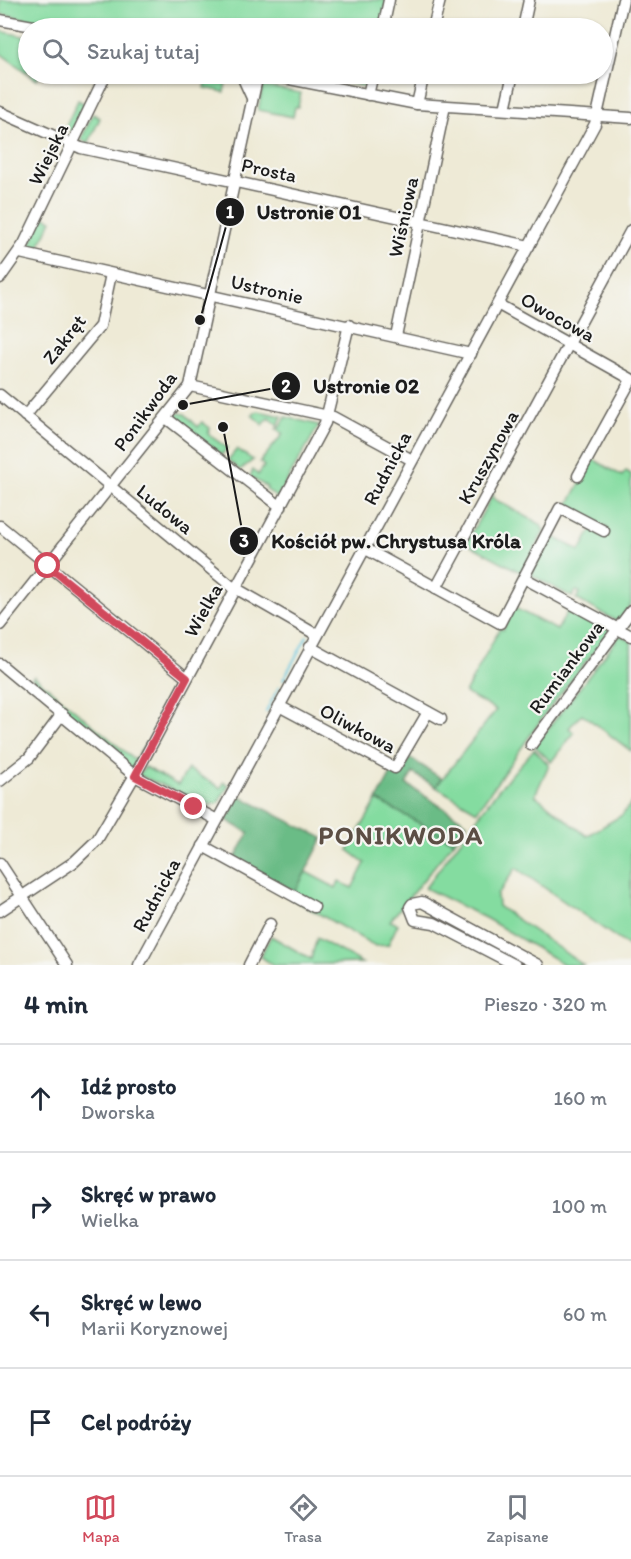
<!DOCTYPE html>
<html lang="pl">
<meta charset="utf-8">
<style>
body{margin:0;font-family:Itim,sans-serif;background:#f6f6f7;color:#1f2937}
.stop{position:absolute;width:18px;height:18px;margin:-14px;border:4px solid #d1495b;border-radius:50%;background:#fff}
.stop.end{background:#d1495b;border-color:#fff;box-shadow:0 2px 6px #0008}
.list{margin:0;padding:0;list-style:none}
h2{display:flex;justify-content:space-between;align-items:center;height:78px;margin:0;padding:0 24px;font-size:26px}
h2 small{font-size:20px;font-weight:400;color:#747a83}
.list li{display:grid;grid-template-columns:39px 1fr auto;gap:18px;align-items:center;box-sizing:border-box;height:108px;padding:0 24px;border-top:2px solid #e0e1e3}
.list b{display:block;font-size:22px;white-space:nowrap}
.list p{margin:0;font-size:20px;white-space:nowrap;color:#747a83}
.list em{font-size:20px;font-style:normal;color:#747a83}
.icon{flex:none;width:33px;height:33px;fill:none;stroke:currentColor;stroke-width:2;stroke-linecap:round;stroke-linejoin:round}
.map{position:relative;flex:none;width:631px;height:965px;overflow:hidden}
.search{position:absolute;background:#fff;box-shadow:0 2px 4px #0004;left:18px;right:18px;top:18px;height:66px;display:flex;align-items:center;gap:15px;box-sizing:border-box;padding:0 21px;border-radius:33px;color:#747a83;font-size:22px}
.sheet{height:510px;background:#fff}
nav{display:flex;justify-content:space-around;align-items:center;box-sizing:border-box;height:84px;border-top:2px solid #e0e1e3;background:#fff;font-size:16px;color:#747a83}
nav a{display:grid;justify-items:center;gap:3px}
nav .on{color:#d1495b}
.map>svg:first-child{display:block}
</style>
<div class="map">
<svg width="631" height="965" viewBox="0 0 631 965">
<rect width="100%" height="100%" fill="#f6f6f2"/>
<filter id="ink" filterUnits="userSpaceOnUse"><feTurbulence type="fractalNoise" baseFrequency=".0167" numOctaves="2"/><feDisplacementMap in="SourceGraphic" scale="12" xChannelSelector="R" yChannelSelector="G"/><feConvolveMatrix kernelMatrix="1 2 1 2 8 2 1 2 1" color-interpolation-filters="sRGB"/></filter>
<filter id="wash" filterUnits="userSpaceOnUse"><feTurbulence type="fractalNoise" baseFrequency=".008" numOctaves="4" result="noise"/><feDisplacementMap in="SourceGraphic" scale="24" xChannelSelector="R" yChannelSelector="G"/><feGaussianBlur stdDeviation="1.35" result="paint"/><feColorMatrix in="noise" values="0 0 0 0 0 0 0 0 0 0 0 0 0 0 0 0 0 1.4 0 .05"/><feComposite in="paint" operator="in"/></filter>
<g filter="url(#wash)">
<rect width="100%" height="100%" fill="#eeead6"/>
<!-- green -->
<g fill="#84dca0" stroke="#507c5e" stroke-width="1.5">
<polygon points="0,0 387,0 380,28 75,28 0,14"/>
<polygon points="0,31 28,37 28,74 39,74 37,80 0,53"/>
<polygon points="208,74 228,74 224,92 205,88"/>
<polygon points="300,74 370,74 367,87"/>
<polygon points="263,86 301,93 298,107 295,107 293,117 258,110"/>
<polygon points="78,100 85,104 72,131 65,128"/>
<polygon points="93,114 100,118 88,144 81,139"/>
<polygon points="43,216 52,220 38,249 29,247"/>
<polygon points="258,411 282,416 276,430 278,425 269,418 263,425 252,415"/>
<polygon points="178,413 185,414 198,427 202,422 210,428 208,434 227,448 222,455 175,418"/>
<polygon points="286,417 319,425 277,498 266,489 267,487 250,477 253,470 258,475 264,466 260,462 283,434 278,430"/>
<polygon points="237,449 253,460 240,470 228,460"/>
<polygon points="593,459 622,476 626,471 631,474 631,604 618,622 576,599 580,592 576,591 572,597 531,575 548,534 580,551 592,529 608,528 566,509"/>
<polygon points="493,494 494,499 540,524 544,531 522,573 466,543"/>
<polygon points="513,607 557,630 570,607 611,630 548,710 477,811 436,787 496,710 465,693 500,628 503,630"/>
<polygon points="620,635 631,641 631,751 582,714 569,728 574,733 551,762 535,746"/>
<polygon points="34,676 135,760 146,743 134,770 43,691 32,678"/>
<polygon points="534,749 549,765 535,795 587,836 622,815 631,803 631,948 516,868 497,895 498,906 583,965 565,965 487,919 425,888 498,790"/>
<polygon points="145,767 178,785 188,769 221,788 224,782 229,785 218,803 208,805 206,808 186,795 138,775"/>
<polygon points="377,800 454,842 390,921 398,924 388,945 375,946 291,898 306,872 336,888 339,881 352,888 365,863 348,850"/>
<polygon points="271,936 311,959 317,938 362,963 274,965 260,957"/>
</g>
<!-- forest -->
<g fill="#6bbc86" stroke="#446c51" stroke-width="1.5">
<polygon points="410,758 441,778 436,787 413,773 406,784 467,823 454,842 377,800 392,772 398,778"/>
<polygon points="239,796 323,838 295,892 234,860 249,833 226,820"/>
</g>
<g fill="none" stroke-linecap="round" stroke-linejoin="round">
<!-- stream -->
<g stroke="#63c7e1" stroke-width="2">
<polyline points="283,680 307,636"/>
<polyline points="274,696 279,687"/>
<polyline points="266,712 273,698"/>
</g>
</g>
</g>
<g filter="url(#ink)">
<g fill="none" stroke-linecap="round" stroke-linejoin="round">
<defs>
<g id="minor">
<polyline points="0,20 44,28"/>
<polyline points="383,28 389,0"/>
<polyline points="433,28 440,0"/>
<polyline points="523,28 529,0"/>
<polyline points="241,74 252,98"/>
<polyline points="264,74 417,104 631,118"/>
<polyline points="368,95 373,74"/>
<polyline points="417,104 424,74"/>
<polyline points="505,109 513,74"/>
<polyline points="0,112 81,148 529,246"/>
<polyline points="20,253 471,354"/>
<polyline points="0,278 24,244 106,74"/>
<polyline points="499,305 631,379"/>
<polyline points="396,336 445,106"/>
<polyline points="190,386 333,417 412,460"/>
<polyline points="0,395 230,585 317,635"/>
<polyline points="25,416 100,326 111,274"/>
<polyline points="166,418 281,507"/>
<polyline points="578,476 631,380"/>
<polyline points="0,526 187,678"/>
<polyline points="364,548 500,623 560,508 604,531"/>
<polyline points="524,578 631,636"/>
<polyline points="436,588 631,230"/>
<polyline points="0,625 190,386 258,74"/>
<polyline points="310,647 441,719"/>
<polyline points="0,664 135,776 217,820"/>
<polyline points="279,706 395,768 428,712"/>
<polyline points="531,745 631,611"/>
<polyline points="0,781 29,758 62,714"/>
<polyline points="203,846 314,907"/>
<polyline points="0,863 67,965"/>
<polyline points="0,911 74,862 97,840 138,770 325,423 349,325"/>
<polyline points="139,965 595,124 623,0"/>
<polyline points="249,965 270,924"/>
<polyline points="515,965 434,923 415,920 410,907 412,904 422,902 538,965"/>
</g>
</defs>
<!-- minor casing -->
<use href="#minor" stroke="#66645d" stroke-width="13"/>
<!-- minor -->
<use href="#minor" stroke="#fff" stroke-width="10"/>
</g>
</g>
<g fill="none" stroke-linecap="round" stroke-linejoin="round" filter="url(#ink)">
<!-- route -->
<polyline stroke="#d1495b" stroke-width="8" points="48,566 187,678 135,776 194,807"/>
</g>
<g text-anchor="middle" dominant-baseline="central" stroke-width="4.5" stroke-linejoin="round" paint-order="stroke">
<!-- street labels -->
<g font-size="20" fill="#1c1c1c" stroke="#f6f6f2">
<text transform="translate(48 154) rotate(-64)">Wiejska</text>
<text transform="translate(269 170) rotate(12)">Prosta</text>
<text transform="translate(403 217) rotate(-78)">Wiśniowa</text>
<text transform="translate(267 289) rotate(13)">Ustronie</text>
<text transform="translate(558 317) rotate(29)">Owocowa</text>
<text transform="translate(64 339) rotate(-52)">Zakręt</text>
<text transform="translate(145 411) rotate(-54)">Ponikwoda</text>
<text transform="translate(488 457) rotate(-61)">Kruszynowa</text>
<text transform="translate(387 468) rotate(-62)">Rudnicka</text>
<text transform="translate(165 509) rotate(39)">Ludowa</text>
<text transform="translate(203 610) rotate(-61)">Wielka</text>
<text transform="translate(566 667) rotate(-53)">Rumiankowa</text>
<text transform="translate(358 728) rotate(28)">Oliwkowa</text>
<text transform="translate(156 895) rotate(-62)">Rudnicka</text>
</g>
<!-- district labels -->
<g font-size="26" font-weight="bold" letter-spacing="1.5" fill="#5c4e44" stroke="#f6f6f2">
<text x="401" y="835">PONIKWODA</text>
</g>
</g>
<!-- callouts -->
<path fill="none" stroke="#1c1c1c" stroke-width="2" d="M200 320L230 212M183 405L286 386M223 427L244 541"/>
<g fill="#1c1c1c" stroke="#f6f6f2" stroke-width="2">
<circle cx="200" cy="320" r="6"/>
<circle cx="183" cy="405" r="6"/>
<circle cx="223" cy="427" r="6"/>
<circle cx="230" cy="212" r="15"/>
<circle cx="286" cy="386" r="15"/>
<circle cx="244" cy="541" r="15"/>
</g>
<g font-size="18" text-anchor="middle" font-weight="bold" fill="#fff">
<text x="230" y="218">1</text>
<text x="286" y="392">2</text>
<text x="244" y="547">3</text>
</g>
<g font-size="21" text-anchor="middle" font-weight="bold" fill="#1c1c1c" stroke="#f6f6f2" stroke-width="4.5" stroke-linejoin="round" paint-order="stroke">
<text x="309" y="219">Ustronie 01</text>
<text x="366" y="393">Ustronie 02</text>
<text x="396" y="548">Kościół pw. Chrystusa Króla</text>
</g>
</svg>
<div class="stop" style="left:48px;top:566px"></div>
<div class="stop end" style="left:194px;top:807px"></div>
<div class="search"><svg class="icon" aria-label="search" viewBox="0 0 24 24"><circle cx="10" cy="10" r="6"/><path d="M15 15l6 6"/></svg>Szukaj tutaj</div>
</div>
<section class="sheet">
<h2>4 min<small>Pieszo · 320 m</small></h2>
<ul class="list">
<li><svg class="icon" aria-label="ahead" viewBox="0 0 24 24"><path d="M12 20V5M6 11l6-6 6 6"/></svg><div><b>Idź prosto</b><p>Dworska</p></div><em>160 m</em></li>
<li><svg class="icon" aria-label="right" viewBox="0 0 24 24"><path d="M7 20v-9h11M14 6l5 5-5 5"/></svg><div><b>Skręć w prawo</b><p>Wielka</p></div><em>100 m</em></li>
<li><svg class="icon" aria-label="left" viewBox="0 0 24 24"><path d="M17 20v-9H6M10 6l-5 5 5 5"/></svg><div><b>Skręć w lewo</b><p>Marii Koryznowej</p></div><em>60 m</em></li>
<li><svg class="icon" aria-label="arrive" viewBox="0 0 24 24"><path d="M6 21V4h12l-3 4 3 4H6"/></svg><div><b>Cel podróży</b></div></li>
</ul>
</section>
<nav>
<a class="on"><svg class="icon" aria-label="map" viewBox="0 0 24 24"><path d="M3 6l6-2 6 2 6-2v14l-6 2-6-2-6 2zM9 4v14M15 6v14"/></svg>Mapa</a>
<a><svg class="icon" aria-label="directions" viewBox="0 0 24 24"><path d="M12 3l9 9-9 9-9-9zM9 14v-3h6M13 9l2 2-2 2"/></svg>Trasa</a>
<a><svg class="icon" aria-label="saved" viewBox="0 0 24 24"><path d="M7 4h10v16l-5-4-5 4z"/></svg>Zapisane</a>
</nav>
